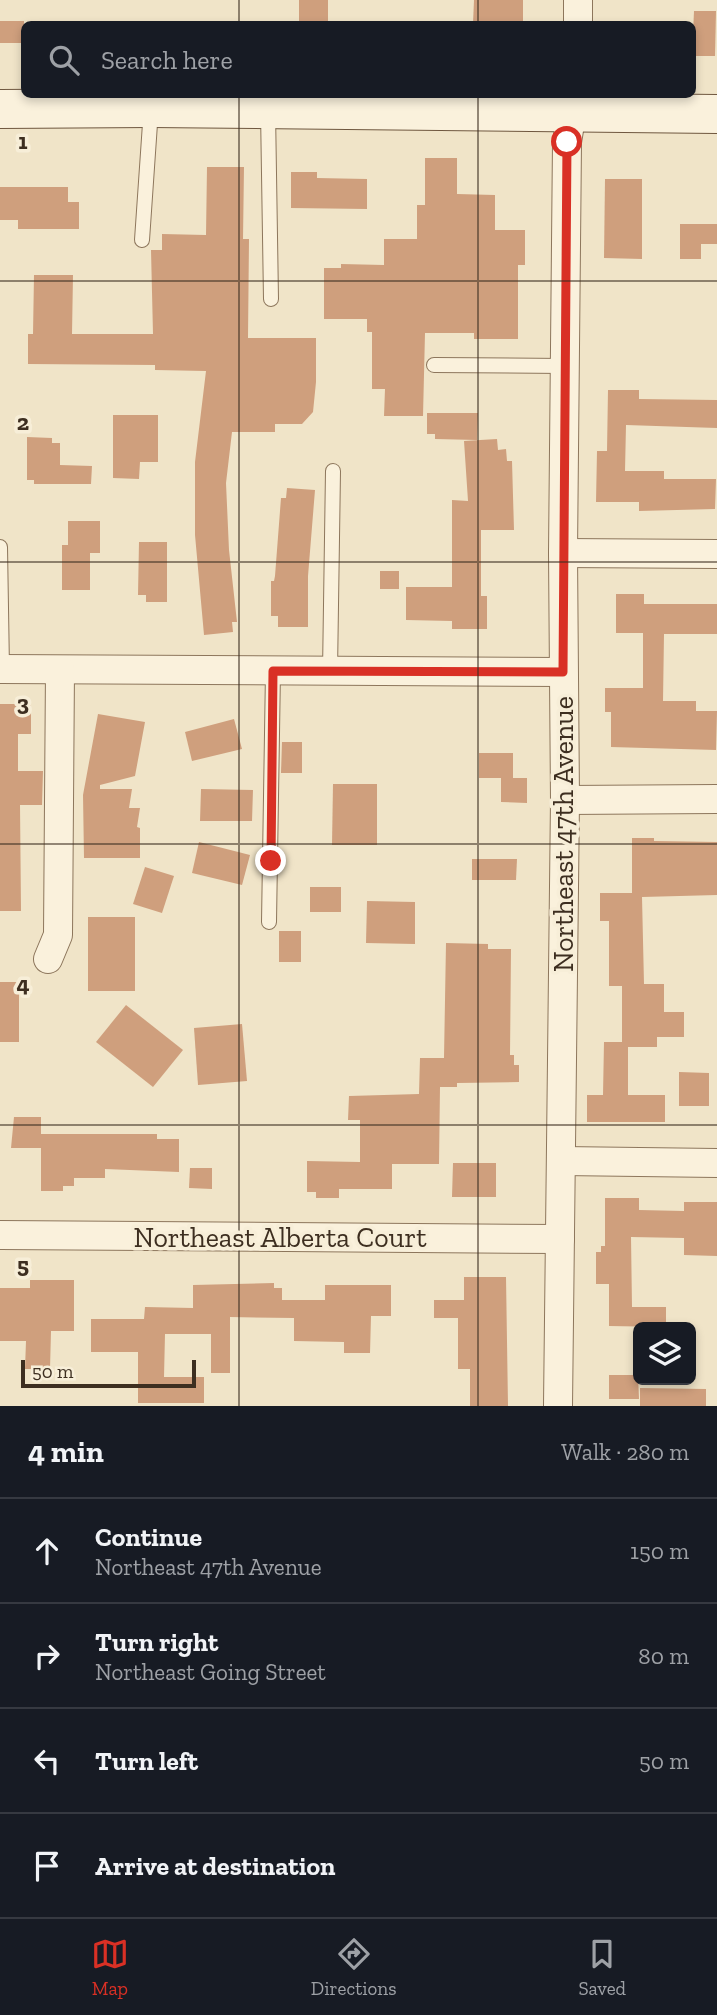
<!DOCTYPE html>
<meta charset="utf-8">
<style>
body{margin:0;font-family:"Zilla Slab",serif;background:#20242c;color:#f1f3f6}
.controls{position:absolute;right:21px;bottom:21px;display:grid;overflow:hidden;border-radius:10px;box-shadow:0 4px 10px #0003}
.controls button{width:63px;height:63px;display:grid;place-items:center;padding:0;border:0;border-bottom:2px solid #363941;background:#171b24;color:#f1f3f6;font:35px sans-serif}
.scale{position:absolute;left:21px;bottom:18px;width:175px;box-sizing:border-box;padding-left:7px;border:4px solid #3d2e20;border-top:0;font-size:19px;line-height:24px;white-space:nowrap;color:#3d2e20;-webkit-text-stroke:5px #f7eed8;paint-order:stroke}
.stop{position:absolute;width:21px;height:21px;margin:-16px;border:5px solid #d93025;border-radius:50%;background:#fff}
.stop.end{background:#d93025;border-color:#fff;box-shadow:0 2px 7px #0008}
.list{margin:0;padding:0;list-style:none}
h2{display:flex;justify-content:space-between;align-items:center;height:91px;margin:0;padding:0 28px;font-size:30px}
h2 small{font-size:23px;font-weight:400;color:#9ea1a6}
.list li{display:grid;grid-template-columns:46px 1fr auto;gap:21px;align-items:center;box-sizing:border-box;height:105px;padding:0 28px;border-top:2px solid #363941}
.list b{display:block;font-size:26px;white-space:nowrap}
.list p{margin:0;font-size:23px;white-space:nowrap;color:#9ea1a6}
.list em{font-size:23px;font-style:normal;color:#9ea1a6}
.icon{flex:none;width:38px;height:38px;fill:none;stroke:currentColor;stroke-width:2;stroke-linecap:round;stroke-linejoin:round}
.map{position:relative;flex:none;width:717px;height:1406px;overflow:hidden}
.search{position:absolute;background:#171b24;box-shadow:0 4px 10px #0003;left:21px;right:21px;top:21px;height:77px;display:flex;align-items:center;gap:18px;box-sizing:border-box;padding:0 24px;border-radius:10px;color:#9ea1a6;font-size:26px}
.sheet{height:511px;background:#171b24}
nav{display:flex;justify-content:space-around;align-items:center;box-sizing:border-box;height:98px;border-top:2px solid #363941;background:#171b24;font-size:19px;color:#9ea1a6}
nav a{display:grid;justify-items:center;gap:4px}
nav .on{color:#d93025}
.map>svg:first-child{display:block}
</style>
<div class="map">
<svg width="717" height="1406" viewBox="0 0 717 1406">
<rect width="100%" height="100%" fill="#f0e4c8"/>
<!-- building -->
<g fill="#cf9f7d">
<rect x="299" y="0" width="29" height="24"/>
<polygon points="474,0 523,0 523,24 473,24"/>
<polygon points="694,11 716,11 715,56 692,56"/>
<rect x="0" y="21" width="24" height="22"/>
<polygon points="425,158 457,158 457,194 495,195 495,230 525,230 525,265 518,265 518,339 474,339 474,333 425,333 423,416 384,416 385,389 372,389 372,332 367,332 367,319 324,319 324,268 341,268 341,264 384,265 384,239 417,239 417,205 425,205"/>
<polygon points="207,167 244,167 243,239 249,239 248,338 316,338 316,382 313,412 302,424 275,424 275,432 232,432 226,483 229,550 237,622 232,622 233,632 204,635 195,535 195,462 206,371 155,370 155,365 28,364 28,334 33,334 34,275 73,275 72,334 153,334 151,250 162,250 162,234 206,235"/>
<polygon points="291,172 317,172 317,178 367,179 367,209 291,208"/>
<polygon points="605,179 642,179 642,259 604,258"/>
<polygon points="0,187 68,187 68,202 79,202 79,229 18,229 18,220 0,220"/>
<polygon points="680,224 717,224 717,244 701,244 701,259 680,259"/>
<polygon points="608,390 639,390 639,399 717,400 717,428 626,425 625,471 664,471 664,479 716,479 715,509 639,511 639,502 596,502 597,451 607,451"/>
<polygon points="427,413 478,413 477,440 435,439 435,434 427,434"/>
<polygon points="113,415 158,415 158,462 140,462 139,479 113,478"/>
<polygon points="27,437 52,438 52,443 60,443 60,465 92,466 91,484 34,484 34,480 27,480"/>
<polygon points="497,439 498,450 506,449 507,461 512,461 514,530 481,530 481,596 487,596 487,629 452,629 452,621 406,620 406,587 452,587 452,500 468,501 464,441"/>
<polygon points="287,488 315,490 308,576 308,627 278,627 278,616 271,616 271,581 274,581 275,576 281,498 286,498"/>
<polygon points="68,521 100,521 100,553 90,553 90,590 62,590 62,545 68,545"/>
<polygon points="139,542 167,542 167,602 146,602 146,595 138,595"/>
<rect x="380" y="571" width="19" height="18"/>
<polygon points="616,594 644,594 644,604 717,604 717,634 664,634 663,701 696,701 696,711 717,711 716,750 611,747 611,712 605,712 605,688 643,688 643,633 616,633"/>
<polygon points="0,704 31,704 31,734 18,734 18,771 43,771 42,805 20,805 21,911 0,911"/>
<polygon points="98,714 145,722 135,776 100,785 100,789 132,789 129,808 140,808 137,827 140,828 140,858 84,858 83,795"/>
<polygon points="234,719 242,749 192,761 185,732"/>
<polygon points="282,742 302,742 302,773 281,773"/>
<polygon points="479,753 513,753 513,778 527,778 527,803 501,802 501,778 479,778"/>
<polygon points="333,784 377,784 377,845 332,845"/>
<polygon points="201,789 253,790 252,821 200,821"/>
<polygon points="632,838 654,838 654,841 717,842 717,895 642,897 644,984 664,984 664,1012 684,1012 684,1037 657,1037 657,1047 628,1047 628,1095 665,1095 665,1122 587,1122 587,1095 603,1095 604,1042 622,1042 622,986 609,986 609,921 600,921 600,893 632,893"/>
<polygon points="199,842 250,855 242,885 192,873"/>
<polygon points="472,859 517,859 516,880 472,880"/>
<polygon points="145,867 174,876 162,913 133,904"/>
<rect x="310" y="887" width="31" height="25"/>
<polygon points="367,901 415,902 415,944 366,943"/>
<rect x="88" y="917" width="47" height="74"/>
<rect x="279" y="931" width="22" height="31"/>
<polygon points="446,943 488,944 488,949 511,949 510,1055 514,1055 514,1065 519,1065 519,1082 457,1083 457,1087 440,1087 439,1164 392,1164 392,1189 339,1189 339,1198 316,1198 316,1192 307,1192 307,1161 360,1162 360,1120 348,1120 349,1096 419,1094 420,1058 444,1058"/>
<rect x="0" y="982" width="19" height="60"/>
<polygon points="126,1005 183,1050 153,1087 96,1042"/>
<polygon points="242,1024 247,1081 198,1085 194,1028"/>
<polygon points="679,1072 709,1073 709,1106 679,1106"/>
<polygon points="14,1117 41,1117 41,1148 11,1148"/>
<polygon points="41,1134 157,1134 157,1139 179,1139 179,1172 105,1169 105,1178 74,1178 74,1186 63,1186 63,1191 41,1191"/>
<polygon points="453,1163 496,1163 496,1197 452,1197"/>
<polygon points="190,1168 212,1168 212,1189 189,1188"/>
<polygon points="605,1198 639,1198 639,1210 684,1211 684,1202 717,1202 717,1256 684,1255 684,1238 631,1237 632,1307 666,1307 666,1327 609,1326 609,1284 596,1284 596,1252 601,1252 601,1246 605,1246"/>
<polygon points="464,1277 506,1277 508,1406 470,1406 470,1369 458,1369 458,1318 434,1318 434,1300 464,1300"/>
<polygon points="30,1280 74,1280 74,1331 51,1331 50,1369 25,1369 26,1341 0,1341 0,1288 30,1288"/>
<polygon points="274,1283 274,1288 282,1288 282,1300 325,1300 325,1285 391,1285 391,1316 371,1316 370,1353 344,1353 344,1342 294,1341 294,1318 230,1317 230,1373 211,1373 211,1334 165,1334 164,1377 204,1377 204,1403 138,1403 138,1352 91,1352 91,1319 144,1319 145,1307 193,1308 193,1285"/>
<polygon points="609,1375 638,1375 639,1399 609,1399"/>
<polygon points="640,1388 706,1389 706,1406 640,1406"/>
</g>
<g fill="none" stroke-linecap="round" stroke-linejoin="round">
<defs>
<g id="lane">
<polyline points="268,111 271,299"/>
<polyline points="142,240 151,109"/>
<polyline points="434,365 565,366"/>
<polyline points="0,547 2,669"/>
<polyline points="330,672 333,471"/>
<polyline points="269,922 273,671"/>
</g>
<g id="street">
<polyline points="578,24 578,0"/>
<polyline points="563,553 717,554"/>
<polyline points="0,669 563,672"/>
<polyline points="565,800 717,799"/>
<polyline points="48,959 58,935 60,670"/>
<polyline points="562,1161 717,1163"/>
<polyline points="0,1235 560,1239"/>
<polyline points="558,1406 565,800 563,553 567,142 575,94"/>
</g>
<polyline id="secondary" points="0,109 151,108 717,114"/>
</defs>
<!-- lane casing -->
<use href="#lane" stroke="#8d765c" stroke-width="16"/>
<!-- street casing -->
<use href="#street" stroke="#8d765c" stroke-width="30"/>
<!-- secondary casing -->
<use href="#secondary" stroke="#6f573f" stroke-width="40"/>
<!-- lane -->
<use href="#lane" stroke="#faf1dc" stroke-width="14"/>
<!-- street -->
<use href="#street" stroke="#faf1dc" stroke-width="28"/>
<!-- secondary -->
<use href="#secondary" stroke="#faf1dc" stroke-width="38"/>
</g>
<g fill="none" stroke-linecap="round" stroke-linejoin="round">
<!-- route -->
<polyline stroke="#d93025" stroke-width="9" points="271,861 273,671 563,672 567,142"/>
</g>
<!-- grid -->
<path fill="none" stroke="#3d2e20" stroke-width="2" stroke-opacity="0.55" d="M 239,0 L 239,24M 478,0 L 478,24M 239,94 L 239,1406M 478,94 L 478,1406M 0,281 L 717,281M 0,562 L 717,562M 0,844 L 717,844M 0,1125 L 717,1125"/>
<g text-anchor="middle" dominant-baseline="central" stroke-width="7" stroke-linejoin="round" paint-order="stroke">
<!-- street labels -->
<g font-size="28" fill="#3d2e20" stroke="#f7eed8">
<text transform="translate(563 834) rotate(-90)">Northeast 47th Avenue</text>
<text x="280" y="1237">Northeast Alberta Court</text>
</g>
</g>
<g font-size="23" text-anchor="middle" font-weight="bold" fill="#3d2e20" stroke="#f7eed8" stroke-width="7" stroke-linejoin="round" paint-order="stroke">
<text x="23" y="149">1</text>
<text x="23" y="430">2</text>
<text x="23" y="711">3</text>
<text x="23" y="992">4</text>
<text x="23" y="1273">5</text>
</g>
</svg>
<div class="controls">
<button><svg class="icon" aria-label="layers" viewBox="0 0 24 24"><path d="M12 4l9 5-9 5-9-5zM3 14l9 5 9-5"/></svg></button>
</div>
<div class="scale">50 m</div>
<div class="stop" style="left:567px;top:142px"></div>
<div class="stop end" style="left:271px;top:861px"></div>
<div class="search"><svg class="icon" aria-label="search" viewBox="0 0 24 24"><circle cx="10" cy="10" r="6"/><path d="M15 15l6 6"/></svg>Search here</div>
</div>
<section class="sheet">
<h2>4 min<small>Walk · 280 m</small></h2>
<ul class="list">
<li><svg class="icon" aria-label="ahead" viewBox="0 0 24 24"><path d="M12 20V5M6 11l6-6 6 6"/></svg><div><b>Continue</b><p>Northeast 47th Avenue</p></div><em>150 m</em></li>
<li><svg class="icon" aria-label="right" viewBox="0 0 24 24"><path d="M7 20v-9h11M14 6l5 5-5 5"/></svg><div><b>Turn right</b><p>Northeast Going Street</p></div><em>80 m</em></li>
<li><svg class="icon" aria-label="left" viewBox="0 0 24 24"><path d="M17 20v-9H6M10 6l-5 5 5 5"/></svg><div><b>Turn left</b></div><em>50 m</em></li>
<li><svg class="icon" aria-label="arrive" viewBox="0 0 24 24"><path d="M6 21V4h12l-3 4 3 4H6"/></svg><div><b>Arrive at destination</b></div></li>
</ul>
</section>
<nav>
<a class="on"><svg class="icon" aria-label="map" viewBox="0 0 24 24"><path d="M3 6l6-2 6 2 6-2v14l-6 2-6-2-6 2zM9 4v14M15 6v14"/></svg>Map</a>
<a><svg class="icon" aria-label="directions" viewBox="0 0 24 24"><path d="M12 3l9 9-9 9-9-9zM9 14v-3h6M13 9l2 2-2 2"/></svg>Directions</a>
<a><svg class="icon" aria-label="saved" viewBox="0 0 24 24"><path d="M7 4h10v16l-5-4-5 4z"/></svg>Saved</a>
</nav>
